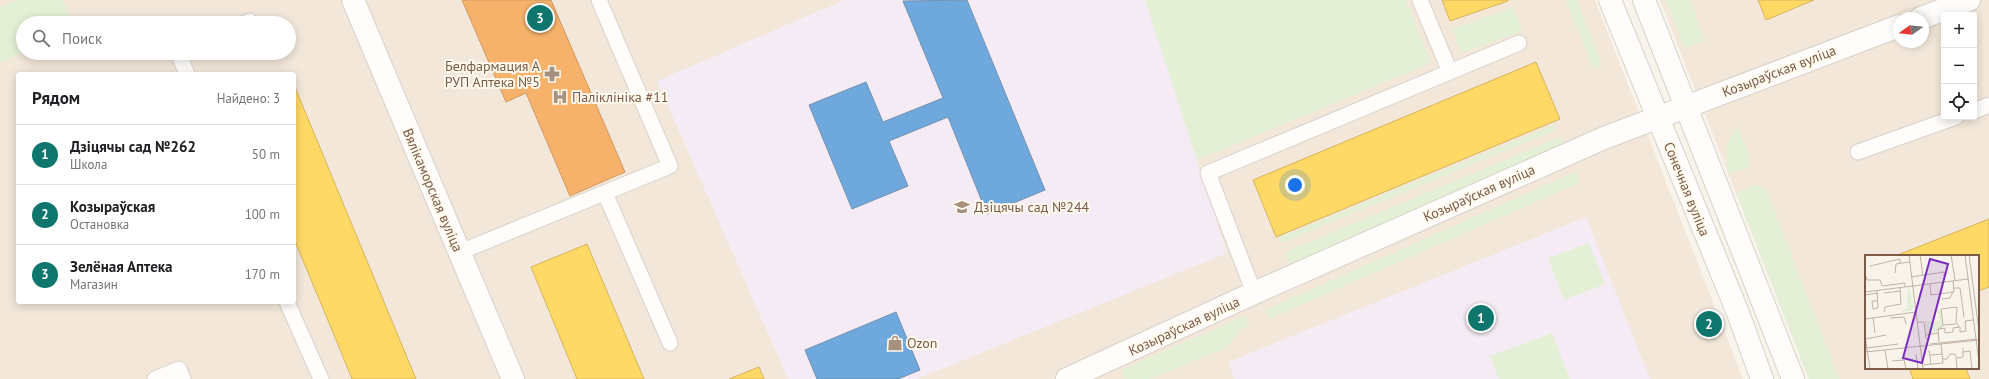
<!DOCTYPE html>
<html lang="ru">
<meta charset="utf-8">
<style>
body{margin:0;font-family:"PT Sans",sans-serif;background:#f6f6f6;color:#202124}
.controls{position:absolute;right:12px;top:12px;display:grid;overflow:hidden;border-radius:4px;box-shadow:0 2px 10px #0003}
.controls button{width:36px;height:36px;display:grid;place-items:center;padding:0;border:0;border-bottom:1px solid #e0e0e0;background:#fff;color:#202124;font:20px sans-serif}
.compass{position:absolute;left:1893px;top:12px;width:36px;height:36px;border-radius:50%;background:#fff;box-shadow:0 2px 10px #0003;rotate:255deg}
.you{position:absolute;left:1295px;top:185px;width:14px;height:14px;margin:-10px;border:3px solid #fff;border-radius:50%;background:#1a73e8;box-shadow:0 0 0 6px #1a73e833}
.badge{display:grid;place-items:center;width:26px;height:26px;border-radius:50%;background:#0f766e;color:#fff;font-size:13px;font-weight:700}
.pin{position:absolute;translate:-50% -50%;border:2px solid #fff;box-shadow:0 1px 4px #0006}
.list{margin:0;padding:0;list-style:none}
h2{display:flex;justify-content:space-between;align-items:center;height:52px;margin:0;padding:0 16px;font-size:17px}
h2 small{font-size:13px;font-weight:400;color:#757577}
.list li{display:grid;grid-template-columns:26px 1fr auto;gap:12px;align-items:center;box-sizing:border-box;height:60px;padding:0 16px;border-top:1px solid #e0e0e0}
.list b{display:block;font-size:15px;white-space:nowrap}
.list p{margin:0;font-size:13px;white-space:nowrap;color:#757577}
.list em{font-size:13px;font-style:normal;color:#757577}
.icon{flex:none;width:22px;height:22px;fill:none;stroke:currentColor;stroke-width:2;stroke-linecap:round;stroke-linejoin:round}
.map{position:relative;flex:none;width:1989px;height:379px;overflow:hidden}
.search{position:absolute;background:#fff;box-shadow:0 2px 10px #0003;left:16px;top:16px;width:280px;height:44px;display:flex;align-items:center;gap:10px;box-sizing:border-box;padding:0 14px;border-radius:22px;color:#757577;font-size:15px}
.panel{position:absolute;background:#fff;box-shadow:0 2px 10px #0003;left:16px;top:72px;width:280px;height:232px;border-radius:4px}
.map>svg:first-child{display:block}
</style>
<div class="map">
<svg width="1989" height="379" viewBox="0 0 1989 379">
<rect width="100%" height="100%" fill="#f8f4ec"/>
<!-- residential -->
<g fill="#f2e7d9" fill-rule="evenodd">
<path d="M 0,0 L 1595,0 L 1743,379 L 0,379 ZM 23,23 L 289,23 L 289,53 L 23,53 ZM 18,74 L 294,74 L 294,302 L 18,302 Z"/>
<path d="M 1660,0 L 1989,0 L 1989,379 L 1809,379 ZM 1944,15 L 1974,15 L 1974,117 L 1944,117 ZM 1899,18 L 1923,18 L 1923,42 L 1899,42 ZM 1866,256 L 1978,256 L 1978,368 L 1866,368 Z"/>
</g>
<!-- education -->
<g fill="#f5ebf4">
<polygon points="844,0 1145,0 1227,253 917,379 788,379 657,81"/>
<polygon points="1586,217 1650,379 1234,379 1228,362"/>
</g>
<!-- green -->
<g fill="#e4f0d5">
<polygon points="17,0 63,0 73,23 23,23 23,53 0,63 0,7"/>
<polygon points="1145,0 1406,0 1431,63 1197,160"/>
<polygon points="1566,0 1577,0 1602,66 1593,69"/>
<polygon points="1666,0 1690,0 1705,41 1685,48"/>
<polygon points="1513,7 1522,31 1461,53 1452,29"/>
<polygon points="1554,125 1556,130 1281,243 1280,237"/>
<path d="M 1738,127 L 1749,156 L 1750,167 L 1729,174 C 1725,158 1725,140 1738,127 Z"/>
<polygon points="1560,137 1566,152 1291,266 1285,252"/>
<polygon points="1577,171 1579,183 1269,319 1265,310"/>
<polygon points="1756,185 1766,189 1839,379 1809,379 1736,192"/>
<polygon points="1589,243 1605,284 1564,300 1548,258"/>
<polygon points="1245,316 1249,325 1240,330 1228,347 1150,379 1125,379 1122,369"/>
<polygon points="1552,333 1570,379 1499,379 1490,356"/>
</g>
<!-- homes -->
<g fill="#ffd966" stroke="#d7b35d">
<polygon points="1442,0 1508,0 1508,1 1450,21"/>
<polygon points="1758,0 1814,0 1766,20"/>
<polygon points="1536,62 1560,119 1276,237 1253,180"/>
<polygon points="294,85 416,379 352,379 332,330 294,239"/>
<polygon points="1989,219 1989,287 1978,291 1978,256 1895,256"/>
<polygon points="587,244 644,379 577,379 531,267"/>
<polygon points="759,367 764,379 729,379"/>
<polygon points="1909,368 1966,368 1970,379 1913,379"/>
</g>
<!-- schools -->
<g fill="#6fa8dc" stroke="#7291b0">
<polygon points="967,0 1045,190 987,214 948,117 889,141 908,186 852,209 809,105 866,82 883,122 943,98 903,1"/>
<polygon points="896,312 920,370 898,379 817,379 805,350"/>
</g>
<!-- health -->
<polygon fill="#f6b26b" stroke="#d19860" points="462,0 551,0 625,172 570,196 526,93 506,102"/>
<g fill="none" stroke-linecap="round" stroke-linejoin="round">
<defs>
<g id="service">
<polyline points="1420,0 1450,72"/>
<polyline points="245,23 250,21"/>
<polyline points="178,53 187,74"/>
<polyline points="1974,111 1989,105"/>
<polyline points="1858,152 1956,117"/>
<polyline points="605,193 670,343"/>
<polyline points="460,252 670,166 599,0"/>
<polyline points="1254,293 1208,173 1519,43"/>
<polyline points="287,302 321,379"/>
<polyline points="155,379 179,369 183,379"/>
</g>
<g id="minor">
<polyline points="353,0 513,379"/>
<polyline points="1610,0 1738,313 1762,379"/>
<polyline points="1644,0 1793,379"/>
<polyline points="1921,18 1969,0"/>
<polyline points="1067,379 1254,293 1604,138 1899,26"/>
</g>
</defs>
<!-- service casing -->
<use href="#service" stroke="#d8d1ca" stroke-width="17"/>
<!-- minor casing -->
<use href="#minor" stroke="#d8d1ca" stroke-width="24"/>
<!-- service -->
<use href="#service" stroke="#fefdfc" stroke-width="15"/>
<!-- minor -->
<use href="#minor" stroke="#fefdfc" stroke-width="22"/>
</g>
<!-- icons -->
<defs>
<symbol id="pharmacy-bare" viewBox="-9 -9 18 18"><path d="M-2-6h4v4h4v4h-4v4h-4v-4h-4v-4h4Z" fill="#a69181" stroke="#fff9ee" stroke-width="2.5" paint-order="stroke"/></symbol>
<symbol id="hospital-bare" viewBox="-9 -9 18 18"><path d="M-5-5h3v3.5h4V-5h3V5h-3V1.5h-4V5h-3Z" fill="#a69181" stroke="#fff9ee" stroke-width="2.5" paint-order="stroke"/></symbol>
<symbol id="school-bare" viewBox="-9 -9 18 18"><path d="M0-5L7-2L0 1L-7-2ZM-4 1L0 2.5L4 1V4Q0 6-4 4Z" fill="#a69181" stroke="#fff9ee" stroke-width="2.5" paint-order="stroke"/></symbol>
<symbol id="shop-bare" viewBox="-9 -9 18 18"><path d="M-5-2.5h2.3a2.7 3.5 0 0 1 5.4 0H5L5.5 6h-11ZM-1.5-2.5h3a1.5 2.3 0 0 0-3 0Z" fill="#a69181" stroke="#fff9ee" stroke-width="2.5" paint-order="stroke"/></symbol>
</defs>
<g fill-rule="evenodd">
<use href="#pharmacy-bare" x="541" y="63" width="22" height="22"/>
<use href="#hospital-bare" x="549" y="86" width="22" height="22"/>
<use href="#school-bare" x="951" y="196" width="22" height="22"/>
<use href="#shop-bare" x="884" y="332" width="22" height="22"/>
</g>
<g text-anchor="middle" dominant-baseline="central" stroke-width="4" stroke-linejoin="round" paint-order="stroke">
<!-- poi labels -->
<g font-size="14" fill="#7a5b48" stroke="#fff9ee" text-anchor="start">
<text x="540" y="66" text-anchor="end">Белфармация А<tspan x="540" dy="16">РУП Аптека №5</tspan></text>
<text x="572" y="97">Паліклініка #11</text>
<text x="974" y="207">Дзіцячы сад №244</text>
<text x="907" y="343">Ozon</text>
</g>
<!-- street labels -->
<g font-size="14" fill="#7a5b48" stroke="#fff9ee">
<text transform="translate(1779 71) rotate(-21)">Козыраўская вуліца</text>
<text transform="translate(1687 189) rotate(68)">Сонечная вуліца</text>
<text transform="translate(433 190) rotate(67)">Вялікаморская вуліца</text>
<text transform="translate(1479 193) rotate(-24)">Козыраўская вуліца</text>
<text transform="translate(1184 326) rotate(-25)">Козыраўская вуліца</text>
</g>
</g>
<!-- overview -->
<g transform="translate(1865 255)">
<rect width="114" height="114" fill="#f8f4ec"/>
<path d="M 42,34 L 44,43 L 43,34 L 45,34 L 48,51 L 47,34 L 49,55 L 37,57 L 42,53 ZM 73,54 L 76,55 L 77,70 L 72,78 L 61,79 L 60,66 L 74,66 Z" fill="#e4f0d5"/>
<path fill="none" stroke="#c2b2a5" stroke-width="1" d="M 44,0 L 58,114M 55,0 L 58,21M 86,0 L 90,25M 100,0 L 114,107M 104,0 L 114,76M 5,11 L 35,4 L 35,8M 30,18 L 31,9 L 44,7M 1,21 L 2,25 L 15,25 L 17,31 L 40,28 L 40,32M 46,22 L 79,17 L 79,21M 65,29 L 66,40 L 89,37 L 88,26M 89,33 L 95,33 L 99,62M 0,37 L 103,24M 19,38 L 35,36M 0,40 L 13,38M 77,44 L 85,43 L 88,37M 12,46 L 7,46 L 8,54 L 13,53 L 12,36M 19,57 L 20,52 L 36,49 L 35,33M 8,62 L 10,78M 25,63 L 39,62 L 41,69M 0,64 L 51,57M 52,67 L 59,67 L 61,84M 78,70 L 91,69M 74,74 L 78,70 L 76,54 L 92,52 L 91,67 L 94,72M 61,80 L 73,78M 0,81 L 5,114M 0,84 L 21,80M 74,87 L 73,74 L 80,73 L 80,78 L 88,77 L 88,73 L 95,72 L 95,77 L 101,76 L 100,66 L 108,65M 65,89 L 112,84M 2,93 L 33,89M 20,95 L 23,114M 64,95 L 66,109M 0,97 L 114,85M 98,97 L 105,96 L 107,114M 51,99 L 53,114M 65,100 L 77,99M 78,104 L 82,104 L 85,99 L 90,99 L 91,102M 27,106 L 39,105 L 41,114M 58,110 L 78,108 L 76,89M 92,114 L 91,103 L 98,102 L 98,93"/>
<path fill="#7b2cbf" fill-opacity="0.15" stroke="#7b2cbf" stroke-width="2" d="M 65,4 L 83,9 L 57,108 L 38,103 Z"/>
<rect width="114" height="114" fill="none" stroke="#7a5b48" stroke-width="2"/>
</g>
</svg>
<div class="controls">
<button>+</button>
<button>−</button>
<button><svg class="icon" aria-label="locate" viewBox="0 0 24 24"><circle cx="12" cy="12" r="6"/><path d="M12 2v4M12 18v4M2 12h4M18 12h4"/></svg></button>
</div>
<svg class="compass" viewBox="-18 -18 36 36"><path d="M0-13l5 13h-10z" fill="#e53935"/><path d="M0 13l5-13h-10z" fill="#757577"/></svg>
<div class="you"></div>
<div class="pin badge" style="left:1481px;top:318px">1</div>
<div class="pin badge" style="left:1709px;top:324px">2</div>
<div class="pin badge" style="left:540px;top:18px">3</div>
<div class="search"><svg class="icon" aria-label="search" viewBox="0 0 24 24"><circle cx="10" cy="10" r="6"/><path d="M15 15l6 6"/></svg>Поиск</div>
<section class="panel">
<h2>Рядом<small>Найдено: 3</small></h2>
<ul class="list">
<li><span class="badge">1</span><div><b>Дзіцячы сад №262</b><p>Школа</p></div><em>50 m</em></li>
<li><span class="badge">2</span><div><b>Козыраўская</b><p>Остановка</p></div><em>100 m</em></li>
<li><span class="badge">3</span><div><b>Зелёная Аптека</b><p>Магазин</p></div><em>170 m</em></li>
</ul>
</section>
</div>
